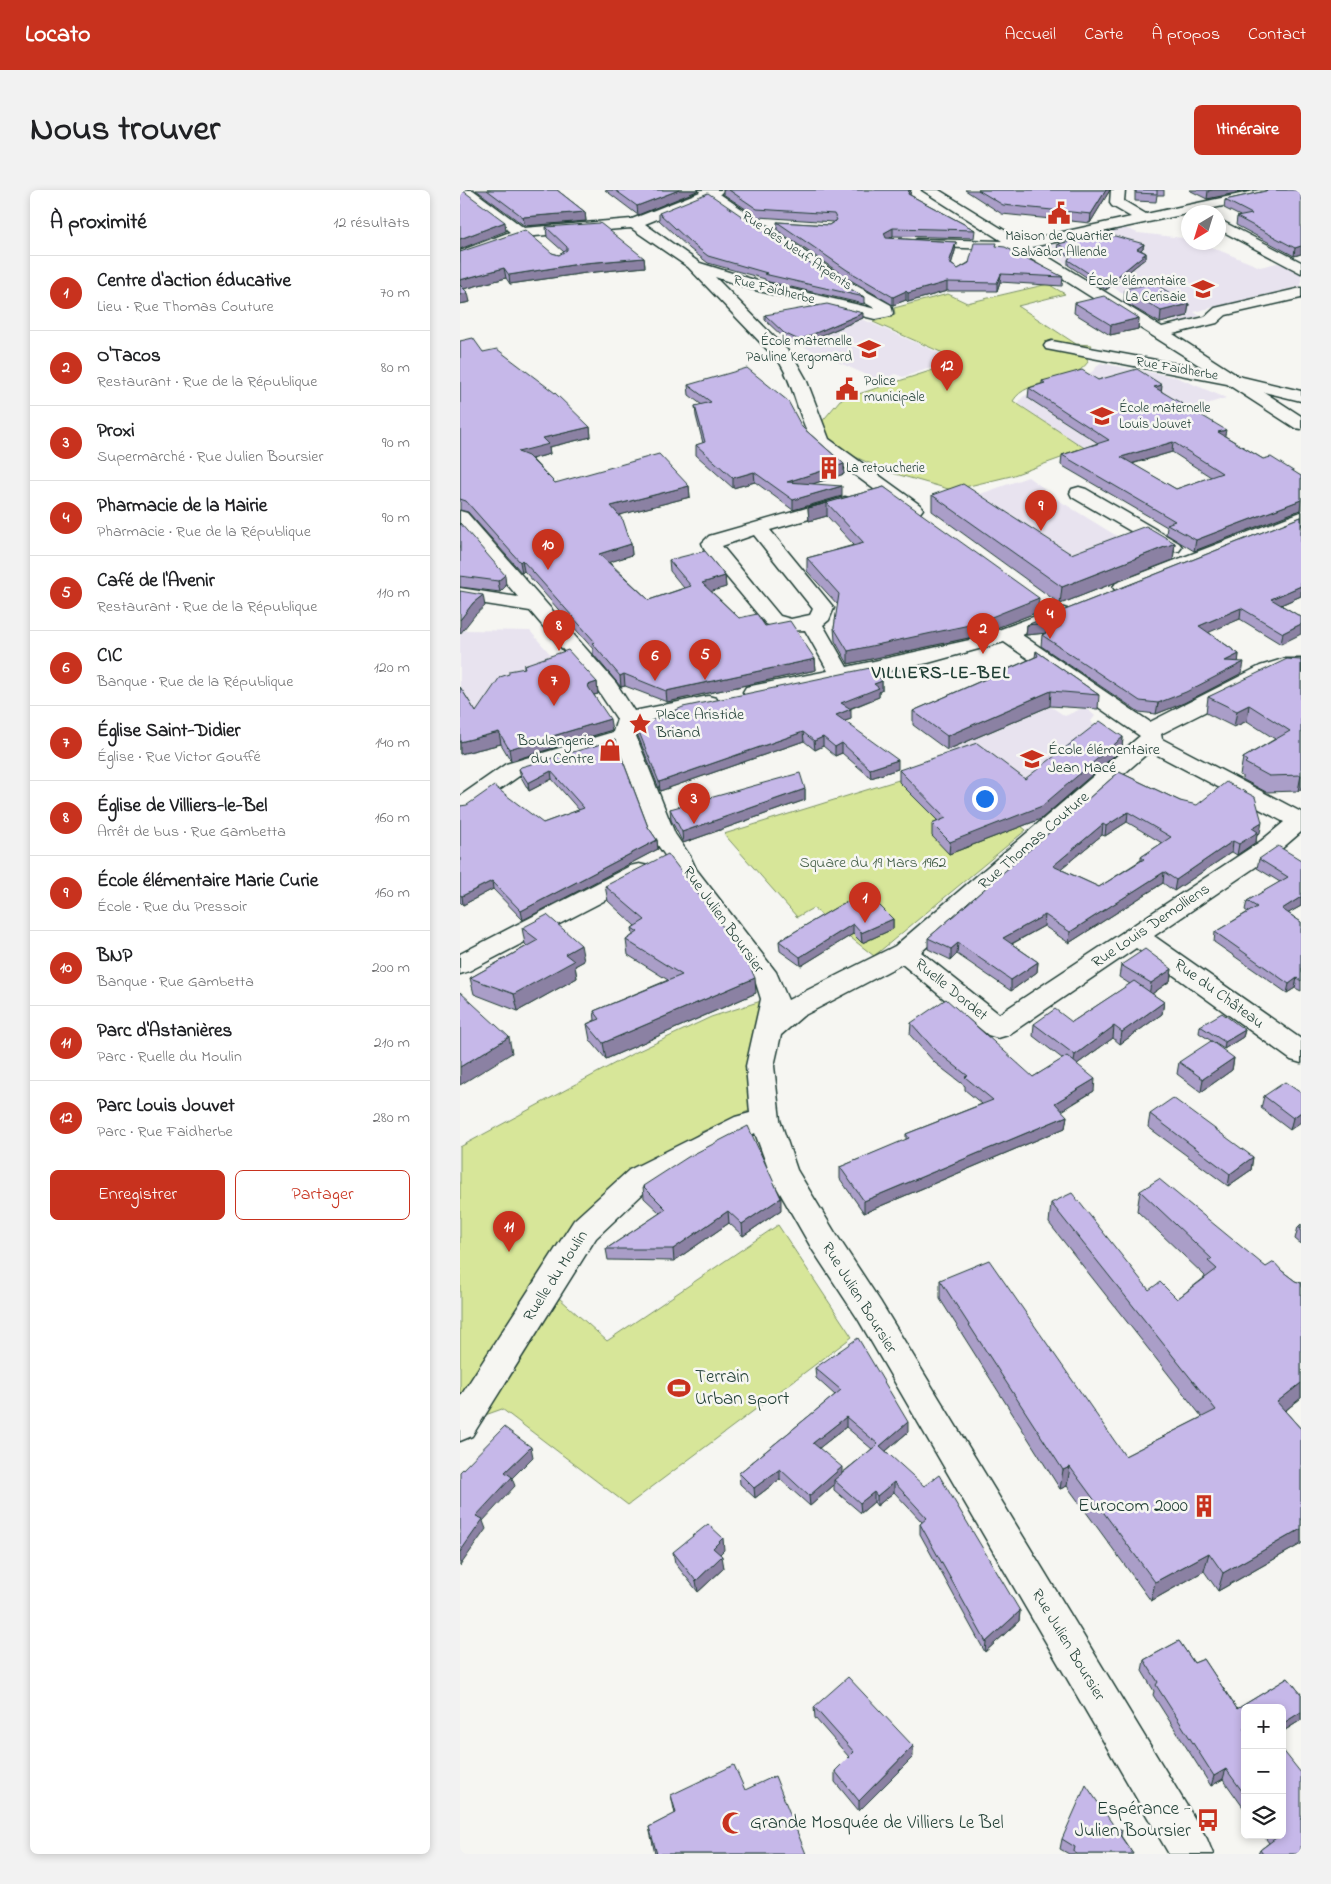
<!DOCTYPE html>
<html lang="fr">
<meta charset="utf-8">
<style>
body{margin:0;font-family:"Indie Flower",sans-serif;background:#f2f2f2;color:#202124}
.controls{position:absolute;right:15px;bottom:15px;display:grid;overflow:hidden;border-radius:8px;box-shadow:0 2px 8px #0003}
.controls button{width:45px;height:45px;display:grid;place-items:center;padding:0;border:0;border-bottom:1px solid #e0e0e0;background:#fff;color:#202124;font:25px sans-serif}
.compass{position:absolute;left:721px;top:15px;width:45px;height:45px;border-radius:50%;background:#fff;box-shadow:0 2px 8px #0003;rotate:218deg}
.you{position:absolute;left:524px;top:608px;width:18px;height:18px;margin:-12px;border:4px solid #fff;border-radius:50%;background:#1a73e8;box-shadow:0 0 0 8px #1a73e833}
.badge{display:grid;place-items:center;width:32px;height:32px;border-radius:50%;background:#c8321e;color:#fff;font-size:16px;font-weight:700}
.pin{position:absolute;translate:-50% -41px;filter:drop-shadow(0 1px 2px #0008)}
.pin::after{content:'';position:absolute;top:26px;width:18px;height:15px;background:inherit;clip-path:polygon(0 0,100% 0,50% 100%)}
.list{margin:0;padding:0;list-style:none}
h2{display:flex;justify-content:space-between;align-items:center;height:65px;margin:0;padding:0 20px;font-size:21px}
h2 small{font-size:16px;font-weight:400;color:#757577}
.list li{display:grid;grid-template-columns:32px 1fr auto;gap:15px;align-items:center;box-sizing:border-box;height:75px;padding:0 20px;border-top:1px solid #e0e0e0}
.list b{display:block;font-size:19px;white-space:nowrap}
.list p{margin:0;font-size:16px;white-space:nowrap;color:#757577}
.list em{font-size:16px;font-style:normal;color:#757577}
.actions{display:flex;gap:10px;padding:15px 20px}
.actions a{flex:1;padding:11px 0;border:1px solid #c8321e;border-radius:8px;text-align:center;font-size:18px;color:#c8321e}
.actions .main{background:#c8321e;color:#fff}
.icon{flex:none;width:28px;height:28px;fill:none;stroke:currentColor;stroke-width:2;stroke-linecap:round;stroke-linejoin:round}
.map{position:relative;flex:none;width:841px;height:1664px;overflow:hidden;border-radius:8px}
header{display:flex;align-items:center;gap:30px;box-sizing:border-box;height:70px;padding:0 25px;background:#c8321e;color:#fff}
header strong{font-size:24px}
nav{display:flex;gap:28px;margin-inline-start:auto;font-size:18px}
.intro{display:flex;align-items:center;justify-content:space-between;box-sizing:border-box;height:120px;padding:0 30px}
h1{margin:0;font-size:35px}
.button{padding:12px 22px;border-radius:8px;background:#c8321e;color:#fff;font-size:18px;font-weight:700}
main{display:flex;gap:30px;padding:0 30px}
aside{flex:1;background:#fff;border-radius:8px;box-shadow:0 2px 8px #0003}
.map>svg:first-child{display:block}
</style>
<header>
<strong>Locato</strong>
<nav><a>Accueil</a><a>Carte</a><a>À propos</a><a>Contact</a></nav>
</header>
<div class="intro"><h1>Nous trouver</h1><a class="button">Itinéraire</a></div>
<main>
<aside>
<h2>À proximité<small>12 résultats</small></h2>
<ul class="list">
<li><span class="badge">1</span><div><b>Centre d'action éducative</b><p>Lieu · Rue Thomas Couture</p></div><em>70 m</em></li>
<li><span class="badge">2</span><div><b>O'Tacos</b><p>Restaurant · Rue de la République</p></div><em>80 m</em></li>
<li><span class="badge">3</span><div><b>Proxi</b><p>Supermarché · Rue Julien Boursier</p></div><em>90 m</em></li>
<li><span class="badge">4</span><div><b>Pharmacie de la Mairie</b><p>Pharmacie · Rue de la République</p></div><em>90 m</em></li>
<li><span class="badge">5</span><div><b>Café de l'Avenir</b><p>Restaurant · Rue de la République</p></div><em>110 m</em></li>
<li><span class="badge">6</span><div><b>CIC</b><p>Banque · Rue de la République</p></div><em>120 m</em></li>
<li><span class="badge">7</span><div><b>Église Saint-Didier</b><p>Église · Rue Victor Gouffé</p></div><em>140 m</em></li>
<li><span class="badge">8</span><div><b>Église de Villiers-le-Bel</b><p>Arrêt de bus · Rue Gambetta</p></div><em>160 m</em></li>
<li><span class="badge">9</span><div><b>École élémentaire Marie Curie</b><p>École · Rue du Pressoir</p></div><em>160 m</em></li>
<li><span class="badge">10</span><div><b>BNP</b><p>Banque · Rue Gambetta</p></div><em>200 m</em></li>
<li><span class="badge">11</span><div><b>Parc d'Astanières</b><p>Parc · Ruelle du Moulin</p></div><em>210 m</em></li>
<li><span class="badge">12</span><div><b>Parc Louis Jouvet</b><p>Parc · Rue Faidherbe</p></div><em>280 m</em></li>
</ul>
<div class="actions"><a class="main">Enregistrer</a><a>Partager</a></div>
</aside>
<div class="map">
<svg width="841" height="1664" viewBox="0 0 841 1664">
<rect width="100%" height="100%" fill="#f6f6f2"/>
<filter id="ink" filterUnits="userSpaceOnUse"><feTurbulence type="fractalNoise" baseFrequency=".02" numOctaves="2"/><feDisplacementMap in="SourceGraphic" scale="10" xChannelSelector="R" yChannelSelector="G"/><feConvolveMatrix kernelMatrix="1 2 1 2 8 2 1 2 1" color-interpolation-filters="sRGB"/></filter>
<g filter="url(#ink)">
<!-- built -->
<g fill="#e8e3ef">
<polygon points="665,38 678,43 723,48 728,52 739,56 746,55 800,77 817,73 825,75 841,83 841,96 734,122 740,126 731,128 735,131 720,135 647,94 659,91 646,83 618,77 613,78 579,57"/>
<polygon points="375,120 409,132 495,170 443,187 435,184 420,191 324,148"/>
<polygon points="640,173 716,187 766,208 666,239 626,259 557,213 564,206 578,200 624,186 633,181"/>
<polygon points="568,287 585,299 582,300 673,356 641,387 478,319"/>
<polygon points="3,440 70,441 99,474 40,551 41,554 0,566 0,444"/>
<polygon points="590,516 605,526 625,517 635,526 631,531 638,542 663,560 574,634 497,578 488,560"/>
</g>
<!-- green -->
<g fill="#d7e699" stroke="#7b9266">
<path d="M 588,94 L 605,104 L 558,116 L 616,154 L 632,155 L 626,165 L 628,172 C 611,196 567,187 553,211 L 626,259 L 551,286 L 492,300 L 429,282 L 362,252 L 355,240 L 380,210 L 501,171 L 413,132 L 435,124 L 434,118 L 488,104 L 507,113 Z"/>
<polygon points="484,576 566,640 414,766 353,718 337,727 264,644"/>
<polygon points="304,810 293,919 241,942 131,1016 79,1090 147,1151 318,1035 392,1147 168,1315 42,1219 0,1234 0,957 172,864 251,827"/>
</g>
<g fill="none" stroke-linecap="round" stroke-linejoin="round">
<defs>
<g id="minor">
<path d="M 0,0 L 13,0 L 64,38 L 172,29 L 240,2 L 239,0 L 264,0 L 260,4 L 386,90 L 431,115 L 433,123 L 431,126 L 415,129 L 291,99 L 255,87 L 333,166 L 346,189 L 369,249 L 460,315 L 463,319 L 460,323 L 446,323 L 356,256 C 338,231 336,199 320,173 L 228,77 L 171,38 L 63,47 L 0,71 L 0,61 L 50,42 L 0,4 ZM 249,8 L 376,96 L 416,119 L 301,92 L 240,73 L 185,34 Z"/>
<polygon points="462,0 479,0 562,51 671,27 652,16 650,13 651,0 665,0 664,11 686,24 799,0 826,0 819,4 572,57 702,137 745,127 755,118 841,98 841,108 766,125 757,133 713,144 778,186 841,201 841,211 804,202 841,226 841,239 835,238 767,194 586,159 584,156 586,153 592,151 745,179 557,60 452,56 450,53 457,49 542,51"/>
<polygon points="758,29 841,72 841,83 758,39"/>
<polygon points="619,297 626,299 719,353 722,357 719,361 705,361 612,307 610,303 612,299"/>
<path d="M 385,307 L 392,309 L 395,313 L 392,317 L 310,340 L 374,418 L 369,430 L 363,435 L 387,477 L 514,449 L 600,417 L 607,419 L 610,423 L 607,427 L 562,445 L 690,532 L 800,476 L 823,469 L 841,469 L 841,483 L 825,483 L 816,486 L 701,544 L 702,549 L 841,622 L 841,642 L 819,661 L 694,746 L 841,849 L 841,873 L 831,870 L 676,758 L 548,845 L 538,848 L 528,845 L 442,774 L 343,826 L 321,845 L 314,876 L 320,930 L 337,980 L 374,1041 L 420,1111 L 747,1649 L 753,1664 L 709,1664 L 398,1129 L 352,1059 L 312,989 L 295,943 L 191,996 L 136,1048 L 12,1246 L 0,1251 L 0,1207 L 114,1030 L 169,980 L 275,927 L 290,923 L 286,876 L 301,809 L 295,790 L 211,681 L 206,667 L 191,645 L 157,556 L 62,584 L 8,622 L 0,624 L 0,606 L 46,574 L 153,542 L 157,529 L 139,502 L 70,421 L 0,410 L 0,398 L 58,407 L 0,339 L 0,321 L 7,323 L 156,493 L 174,521 L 248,506 L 256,508 L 259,513 L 256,518 L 177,534 L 176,546 L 215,644 L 230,666 L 236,679 L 316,782 L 328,810 L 435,756 L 680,546 L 544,452 L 468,473 L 294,509 L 286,507 L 283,502 L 286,497 L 368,481 L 345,440 L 324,441 L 306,434 L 245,361 L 242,353 L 249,346 ZM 294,345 L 353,419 L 350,425 L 331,429 L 320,426 L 262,356 ZM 690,561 L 824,632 L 801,651 L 539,824 L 461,762 Z"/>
<polygon points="841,322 841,335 670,401 663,403 656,401 653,397 656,393"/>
<polygon points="179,674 188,676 192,682 188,688 9,781 0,784 0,764 170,676"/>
</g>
</defs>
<!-- minor casing -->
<use href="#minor" stroke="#1f3d34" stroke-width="3"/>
<!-- minor -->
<use href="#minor" fill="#f6f6f2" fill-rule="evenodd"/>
</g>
<!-- wall -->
<g fill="#aa9ec8" stroke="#1f3d34" fill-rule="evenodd">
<polygon points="16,0 97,0 125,22 126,31 65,36"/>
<polygon points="145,0 238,0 237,1 178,25"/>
<polygon points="263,0 451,0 450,5 515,40 514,48 433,46 430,48 496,52 495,61 491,74 498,79 536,56 603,87 602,96 540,92 537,101 487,101 448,112 446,110 433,115 387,88 317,40 317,32 369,35 373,32 298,27 263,4"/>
<polygon points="505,0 650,0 630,33 542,24"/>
<polygon points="675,0 704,0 704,5 697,5 696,12 675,11"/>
<polygon points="729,0 790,0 747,9"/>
<polygon points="810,0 841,64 834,66 776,35 777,27 780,26 764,18 765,10"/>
<polygon points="199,23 375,90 404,107 404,114 305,91 305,89 248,73 230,59 199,30"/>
<polygon points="86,37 184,68 185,77 126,83 50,94 46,88 4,99 10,112 0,114 0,62 92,63 99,65 104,62 87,47"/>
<polygon points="598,54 684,54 683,58 681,60 686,63 686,68 646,100 608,75 608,70 610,67 597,59"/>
<polygon points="665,99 729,114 727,126 700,133 664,112"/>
<polygon points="615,113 679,128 678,139 650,145 614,123"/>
<polygon points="305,125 403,128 339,155 324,148 305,130"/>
<polygon points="0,151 23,162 130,237 131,247 89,257 90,264 72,269 95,293 229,296 230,307 159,325 171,354 172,365 149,372 189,410 224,398 210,381 209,370 265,386 266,397 251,401 279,428 305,436 355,469 356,480 207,512 165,496 161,497 133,464 133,459 76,394 64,381 62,383 8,322 0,320"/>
<path d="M 638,190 L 701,201 L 765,246 L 803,269 L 841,286 L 841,321 L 840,320 L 734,361 L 706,344 L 707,337 L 601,275 L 602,265 L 638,253 L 568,208 L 569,198 L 582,194 L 582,191 ZM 712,262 L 751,287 L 716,299 L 672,274 Z"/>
<polygon points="228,195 342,237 384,274 384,284 352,294 382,306 333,320 295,292 273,298 236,265 236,255 243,253 236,226 235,216 242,215 229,205"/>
<polygon points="424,297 578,422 513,447 388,474 375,451 374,438 378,415 347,381 347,368 394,355 367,326 349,331 348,318"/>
<polygon points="472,305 611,364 715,353 713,370 600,414 472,321"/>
<polygon points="841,327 841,406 821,415 841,427 821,454 780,429 748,442 779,464 778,472 782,483 724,513 696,524 679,522 581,456 582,445 585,443 566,445 567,435"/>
<polygon points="0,333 46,396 40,402 0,397"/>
<polygon points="576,461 639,505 638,519 590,516 487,560 453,535 453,521 575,467"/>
<polygon points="841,470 841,599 838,601 806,602 782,589 782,586 780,585 783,568 815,549 787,531 774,537 746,523 748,507"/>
<polygon points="64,475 137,492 138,504 134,505 152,540 51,571 41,554 0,564 0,497 16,522 64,478"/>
<polygon points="422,491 422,500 419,502 419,507 390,519 391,529 385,531 438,579 411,588 382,563 375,566 363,556 355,560 344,551 200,601 178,546 177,537"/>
<polygon points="663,547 662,559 581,629 489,664 472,646 472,634 478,631 439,592 439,580 565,589"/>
<polygon points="155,550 188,637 197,650 198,659 63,730 33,699 3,715 0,712 0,616 83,633 119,620 92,589 69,601 61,587 59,579"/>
<path d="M 659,582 L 720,611 L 800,643 L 797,644 L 796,652 L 777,665 L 772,662 L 714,701 L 703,693 L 609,753 L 584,736 L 552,754 L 578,772 L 577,782 L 551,801 L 497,764 L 491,770 L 468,759 L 468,748 ZM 667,632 L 702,653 L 681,667 L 681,670 L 639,697 L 600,679 L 642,645 L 645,646 Z"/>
<polygon points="345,599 345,610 223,653 211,630 210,619"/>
<polygon points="799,669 841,670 841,716 828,723 841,732 841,801 835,798 827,803 754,752 755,742 788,722 785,720 787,711 820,692 797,678"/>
<polygon points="145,696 296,803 146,869 130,850 127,834 135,830 134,821 208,790 168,765 166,750 173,745 172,738 175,736 148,711"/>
<polygon points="382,714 433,729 433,739 402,753 393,744 341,776 320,761 319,751"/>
<polygon points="62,738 124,771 115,776 117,788 58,821 14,804 10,788 67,756 65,754"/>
<polygon points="661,775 712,779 710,791 692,804 704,812 702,824 660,854 653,848 617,874 634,901 602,921 607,926 605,938 404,1023 380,989 380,977 446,950 446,944 522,914 505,900 505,896 475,873 450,845 451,833 573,887 603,869 573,846 574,834 612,832 670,794 659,787"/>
<polygon points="740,836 785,840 783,847 764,859 739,843"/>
<polygon points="774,868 772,880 741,902 717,884 719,872"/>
<polygon points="841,903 830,940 801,918 804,906"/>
<polygon points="690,924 793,967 791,980 768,996 688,937"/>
<polygon points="183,996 321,1020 283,1046 269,1033 214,1071 148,1070 146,1059 200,1023 184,1008"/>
<polygon points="680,1001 806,1077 822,1081 835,1091 841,1093 841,1208 825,1221 841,1239 841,1354 758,1401 744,1381 691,1411 607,1296 600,1299 480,1109 480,1090 665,1266 742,1227 589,1033 591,1013 689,1100 717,1109 744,1088 745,1086 677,1021"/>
<polygon points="841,1034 841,1054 835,1049 838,1037"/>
<path d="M 355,1178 L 448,1242 L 426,1261 L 560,1421 L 559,1431 L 525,1462 L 460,1344 L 460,1334 L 462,1332 L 434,1302 L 417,1316 L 414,1312 L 401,1323 L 374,1300 L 374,1295 L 350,1316 L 320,1289 L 295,1308 L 280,1294 L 279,1283 L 375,1205 L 356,1188 ZM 386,1237 L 412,1259 L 382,1283 L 359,1258 Z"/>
<polygon points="264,1360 260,1364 264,1378 238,1402 215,1373 213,1362"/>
<polygon points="719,1451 734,1473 744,1469 777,1519 828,1488 841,1504 841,1530 822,1542 822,1518 785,1518 785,1620 763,1589 751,1596 693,1505 694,1501 682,1481 684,1470"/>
<polygon points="354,1517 453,1567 399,1621 375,1592 375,1581 389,1567 355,1528"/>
<polygon points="285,1600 346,1664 195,1664 189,1637 215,1624 211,1605"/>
<polygon points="654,1636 662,1640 661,1646 673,1664 609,1664 600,1659 602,1649"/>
<polygon points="803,1645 822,1645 841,1664 798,1664 800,1660 809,1653"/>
</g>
<!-- shaded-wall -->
<g fill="#8b81a3" stroke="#1f3d34">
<polygon points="219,0 238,0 237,1 178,25 177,16"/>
<polygon points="449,0 451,0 448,12 448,4"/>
<polygon points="646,0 650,0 630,33 631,24"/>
<polygon points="753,0 790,0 747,9 748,1"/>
<polygon points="125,22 126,31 65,36 63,27"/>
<polygon points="45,32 46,41 0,59 0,49"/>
<polygon points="433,38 433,46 424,52 424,43"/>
<polygon points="496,52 495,61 489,82 489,73"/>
<polygon points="684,54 683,58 677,63 677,59"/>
<polygon points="841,56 841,64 834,66 835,58"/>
<polygon points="686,63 686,68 646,100 647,95"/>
<polygon points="184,68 185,77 126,83 50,94 49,85 125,73"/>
<polygon points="44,78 46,88 0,100 0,90"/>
<polygon points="541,84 540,92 537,101 537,93"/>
<polygon points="487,92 487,101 448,112 448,103"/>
<polygon points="446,101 446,110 433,115 433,107"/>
<polygon points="8,103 10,112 0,114 0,104"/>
<polygon points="729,114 727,126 700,133 701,121"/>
<polygon points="403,123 403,128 339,155 339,150"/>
<polygon points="679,128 678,139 650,145 651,135"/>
<polygon points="702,195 701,204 694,197"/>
<polygon points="130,237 131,247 89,257 90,264 60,272 58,262 83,248"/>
<polygon points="766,240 764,250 758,242"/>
<polygon points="713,252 712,262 660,277 661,267"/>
<polygon points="384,274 384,284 327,302 327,292"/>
<polygon points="294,282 295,292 273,298 273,288"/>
<polygon points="229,296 230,307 152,327 151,316"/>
<polygon points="382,296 382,306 333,320 333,310"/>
<polygon points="841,310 840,320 734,361 736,350"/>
<polygon points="367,313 367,326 349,331 348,318"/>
<polygon points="715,353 713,370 600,414 602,397"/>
<polygon points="171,354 172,365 141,375 139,364"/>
<polygon points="62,370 64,381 62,383 60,372"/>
<polygon points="45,385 46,396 40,402 38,391"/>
<polygon points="265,386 266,397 243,404 242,393"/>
<polygon points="841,396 841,406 809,420 811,409"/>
<polygon points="23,405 25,416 15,425 0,444 0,430 13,413"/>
<polygon points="579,408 578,422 513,447 388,474 388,461"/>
<polygon points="781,418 780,429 738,447 739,436"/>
<polygon points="600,431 599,442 566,445 567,435"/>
<polygon points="841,434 841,444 821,454 823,443"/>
<polygon points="779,464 778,475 765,471"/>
<polygon points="355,469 356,480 207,512 206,501"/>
<polygon points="784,472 782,483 724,513 696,524 698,513"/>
<polygon points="164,484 165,496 161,497 160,486"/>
<polygon points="422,491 422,500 419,502 419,507 381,522 381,513 414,494"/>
<polygon points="137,492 138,504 129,506 128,495"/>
<polygon points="591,501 590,516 487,560 487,546"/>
<polygon points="789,515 787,531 774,537 777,521"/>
<polygon points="391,519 391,529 376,534 376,525"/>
<polygon points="150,529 152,540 51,571 49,559"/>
<polygon points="39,542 41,554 0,564 0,552"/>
<polygon points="343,542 344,551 200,601 199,592"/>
<polygon points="363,547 363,556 355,560 354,551"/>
<polygon points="663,547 662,559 581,629 489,664 490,652"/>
<polygon points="382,553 382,563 375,566 375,557"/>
<polygon points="438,570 438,579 411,588 410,579"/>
<polygon points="91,581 92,589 69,601 68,593"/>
<polygon points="841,585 841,599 838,601"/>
<polygon points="345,599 345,610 223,653 222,642"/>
<polygon points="668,622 667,632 645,646 646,636"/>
<polygon points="802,632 800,643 797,644 796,652 777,665 779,654 792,638"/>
<polygon points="643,634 642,645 592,686 593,676"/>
<polygon points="197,650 198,659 63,730 61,721"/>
<polygon points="773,651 772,662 714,701 716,690"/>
<polygon points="704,682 703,693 609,753 610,742"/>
<polygon points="32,691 33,699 3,715 2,706"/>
<polygon points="841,707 841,716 820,728 822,719"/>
<polygon points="585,725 584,736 542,759 543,748"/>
<polygon points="433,729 433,739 402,753 401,743"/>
<polygon points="393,734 393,744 341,776 340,767"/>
<polygon points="498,753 497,764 491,770 491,759"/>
<polygon points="121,755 124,771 115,776 117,788 58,821 54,804 105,764"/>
<polygon points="578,772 577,782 551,801 551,790"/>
<polygon points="712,779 710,791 689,806 691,793"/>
<polygon points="295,788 296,803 146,869 143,853"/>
<polygon points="837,788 835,798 827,803 829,794"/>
<polygon points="704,812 702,824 660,854 662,842"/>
<polygon points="654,836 653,848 613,877 615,865"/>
<polygon points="785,840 783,847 764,859 765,852"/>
<polygon points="49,847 52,863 0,895 0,877"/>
<polygon points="774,868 772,880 741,902 743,889"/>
<polygon points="635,889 634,901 594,925 595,913"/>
<polygon points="841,922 841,932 830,940 833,928"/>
<polygon points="607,926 605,938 404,1023 404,1011"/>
<polygon points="793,967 791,980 768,996 770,984"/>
<polygon points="321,1008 321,1020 283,1046 282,1034"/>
<polygon points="268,1021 269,1033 214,1071 213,1059"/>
<polygon points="841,1193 841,1208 812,1231 817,1212"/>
<polygon points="386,1227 386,1237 353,1263 353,1253"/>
<polygon points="448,1232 448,1242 420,1266 420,1256"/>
<polygon points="71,1257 73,1267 52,1288 55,1296 23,1331 26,1339 0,1376 0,1362 16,1326 45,1282"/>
<polygon points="382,1277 382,1288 374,1290 374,1295 350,1316 349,1306"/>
<polygon points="610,1277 607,1296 600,1299 603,1280"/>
<polygon points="320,1279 320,1289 295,1308 294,1298"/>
<polygon points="434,1292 434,1302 417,1316 417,1306"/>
<polygon points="414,1302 414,1312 401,1323 400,1313"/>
<polygon points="841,1339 841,1354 758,1401 763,1383"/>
<polygon points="263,1348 264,1360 254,1370 253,1358"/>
<polygon points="749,1363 744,1381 691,1411 695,1392"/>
<polygon points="262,1366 264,1378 238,1402 236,1391"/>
<polygon points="560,1421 559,1431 525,1462 526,1452"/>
<polygon points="841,1522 841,1530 822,1542 822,1534"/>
<polygon points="453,1556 453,1567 399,1621 399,1611"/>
<polygon points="766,1579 763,1589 751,1596 754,1586"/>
</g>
<!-- building -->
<g fill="#c6b8e9" stroke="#1f3d34" fill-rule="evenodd">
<polygon points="0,0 2,0 45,32 0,49"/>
<polygon points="27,0 97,0 125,22 63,27"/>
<polygon points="155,0 219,0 177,16"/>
<polygon points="269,0 449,0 448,4 515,40 433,38 424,43 426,48 496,52 489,73 498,79 509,73 514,53 537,53 536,56 545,57 603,87 541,84 537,93 487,92 448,103 446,101 433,107 387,80 317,32 369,35 377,30 374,24 297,19"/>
<polygon points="518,0 646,0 631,24 543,15"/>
<polygon points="676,0 697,0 697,4 676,3"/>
<polygon points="810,0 841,0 841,56 835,58 777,27 792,24 765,10"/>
<polygon points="248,3 375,90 404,107 304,84 307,83 248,66 230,52 199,23"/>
<polygon points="140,33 184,68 125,73 49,85 44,78 0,90 0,62 65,40 92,63 99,65 107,60 107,57 86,37"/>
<polygon points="641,45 655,46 684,54 677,59 686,63 647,95 608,70 613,63 598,54"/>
<polygon points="693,93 729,114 701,121 665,99"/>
<polygon points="0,95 8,103 0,104"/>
<polygon points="644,106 679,128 651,135 615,113"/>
<polygon points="367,114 403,123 339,150 324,143 305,125"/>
<polygon points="13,148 23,162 37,159 95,203 130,237 83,248 89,254 58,262 68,266 95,293 199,264 229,296 151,316 163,330 171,354 139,364 189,410 231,396 209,370 245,361 265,386 242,393 279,428 297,424 305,436 330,431 355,469 206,501 164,484 160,486 132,453 135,452 74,383 62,370 60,372 6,311 0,309 0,151"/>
<polygon points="287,178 328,211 342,237 384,274 327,292 382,296 333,310 294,282 273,288 236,255 245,252 235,216 251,212 228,195"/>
<path d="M 677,179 L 702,195 L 694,197 L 766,240 L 758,242 L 803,269 L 811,267 L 841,286 L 841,310 L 736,350 L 707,334 L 715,331 L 602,265 L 649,250 L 569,198 L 585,193 L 582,191 L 622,180 L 638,190 ZM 713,252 L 762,283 L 716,299 L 661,267 Z"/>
<polygon points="503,294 611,364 686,336 715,353 602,397 472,305"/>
<polygon points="424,297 579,408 514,434 388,461 374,438 379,404 347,368 404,353 367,313 348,318"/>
<polygon points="841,327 841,396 811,409 841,427 841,434 823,443 781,418 739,436 779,464 765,471 784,472 726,502 698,513 680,511 582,445 601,436 600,431 567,435"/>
<polygon points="0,333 45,385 38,391 0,386"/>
<polygon points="0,401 23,405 13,413 0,430"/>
<polygon points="108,460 137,492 128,495 129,498 150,529 49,559 39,542 0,552 0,497 16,522 40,487 49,484 49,481 65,478 64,475"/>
<polygon points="576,461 639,505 591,501 487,546 453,521 578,466"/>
<polygon points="827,469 841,470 841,585 809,586 785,573 787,571 783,568 830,541 789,515 777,521 748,507"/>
<polygon points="410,478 422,491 414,494 419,498 381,513 391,519 376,525 438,570 410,579 382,553 375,557 363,547 354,551 343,542 199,592 177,537 223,517"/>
<polygon points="640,531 663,547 582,616 490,652 472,634 486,628 439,580 517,553 565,589"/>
<polygon points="155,550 188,637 197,650 61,721 32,691 2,706 0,705 0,616 7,615 34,596 83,633 124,618 91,581 68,593 59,579 61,577"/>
<path d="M 659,582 L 720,611 L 737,615 L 766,592 L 795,607 L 802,632 L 792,638 L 798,642 L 779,654 L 773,651 L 716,690 L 704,682 L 610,742 L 585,725 L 543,748 L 578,772 L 551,790 L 498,753 L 491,759 L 468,748 ZM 668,622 L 711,647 L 681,667 L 684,669 L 639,697 L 593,676 L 643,634 L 646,636 Z"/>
<polygon points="340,583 345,599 222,642 210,619"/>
<polygon points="818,656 841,670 841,707 822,719 841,732 841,791 837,788 829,794 755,742 797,717 787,711 828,687 799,669"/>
<polygon points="208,664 285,766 295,788 143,853 127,834 140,829 134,821 222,785 166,750 178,742 172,738 185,730 145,696"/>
<polygon points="408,704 433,729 401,743 393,734 340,767 319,751 382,714"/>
<polygon points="87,725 121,755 105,764 114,771 54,804 10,788 78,750 62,738"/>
<polygon points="685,759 712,779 691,793 661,775"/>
<polygon points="674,791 704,812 662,842 654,836 615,865 574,834 595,819 612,832"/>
<polygon points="0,802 49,847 0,877"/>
<polygon points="486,809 573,887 607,866 635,889 595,913 607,926 404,1011 380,977 449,948 446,944 533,910 505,887 508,886 475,860 451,833"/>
<polygon points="762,823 785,840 765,852 740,836"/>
<polygon points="751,851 774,868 743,889 719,872"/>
<polygon points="825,892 841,903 841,922 833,928 804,906"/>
<polygon points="713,908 793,967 770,984 690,924"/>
<polygon points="288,936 321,1008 282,1034 268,1021 213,1059 146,1059 206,1019 183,996 228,967"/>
<polygon points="699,989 806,1077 814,1072 822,1081 835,1091 841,1093 841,1193 817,1212 841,1239 841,1339 763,1383 749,1363 695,1392 610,1277 603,1280 480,1090 529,1070 665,1266 756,1220 591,1013 612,1003 689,1100 700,1092 717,1109 757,1079 748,1071 752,1069 680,1001"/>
<polygon points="841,1034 841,1039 838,1037"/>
<polygon points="398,1148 448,1232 420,1256 464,1296 479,1285 560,1421 526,1452 460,1334 467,1328 434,1292 417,1306 414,1302 400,1313 374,1290 418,1254 386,1227 353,1253 382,1277 349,1306 320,1279 294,1298 279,1283 381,1200 355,1178"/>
<polygon points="44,1237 71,1257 45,1282 52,1287 16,1326 23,1329 0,1362 0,1282"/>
<polygon points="248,1334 263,1348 253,1358 262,1366 236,1391 213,1362"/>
<polygon points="719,1451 734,1473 744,1469 777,1519 828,1488 841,1504 841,1522 822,1534 822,1518 785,1518 785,1605 766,1579 754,1586 696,1495 698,1492 684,1470"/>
<polygon points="388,1487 453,1556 399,1611 375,1581 394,1562 354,1517"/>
<polygon points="822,1559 841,1583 841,1627 840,1628 841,1629 841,1664 803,1664 800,1660 816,1648 814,1645 822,1645"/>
<polygon points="274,1575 285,1600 315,1586 346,1664 197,1664 189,1637 216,1623 211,1605"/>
<polygon points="626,1595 654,1636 662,1640 659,1644 673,1664 616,1664 614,1661 615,1657 602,1649"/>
</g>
</g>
<!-- icons -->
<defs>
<symbol id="civic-bare" viewBox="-9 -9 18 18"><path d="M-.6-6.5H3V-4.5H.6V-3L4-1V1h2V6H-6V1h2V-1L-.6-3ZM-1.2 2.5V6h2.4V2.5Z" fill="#c8321e" stroke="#f6f6f2" stroke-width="2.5" paint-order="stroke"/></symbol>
<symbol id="school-bare" viewBox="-9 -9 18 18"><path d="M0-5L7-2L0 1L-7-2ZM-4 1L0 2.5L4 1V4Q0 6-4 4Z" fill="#c8321e" stroke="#f6f6f2" stroke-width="2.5" paint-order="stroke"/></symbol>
<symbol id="building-bare" viewBox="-9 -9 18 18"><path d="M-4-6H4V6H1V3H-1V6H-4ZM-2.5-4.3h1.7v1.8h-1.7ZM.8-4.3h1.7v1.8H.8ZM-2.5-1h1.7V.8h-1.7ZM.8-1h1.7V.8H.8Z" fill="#c8321e" stroke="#f6f6f2" stroke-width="2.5" paint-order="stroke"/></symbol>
<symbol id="sight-bare" viewBox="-9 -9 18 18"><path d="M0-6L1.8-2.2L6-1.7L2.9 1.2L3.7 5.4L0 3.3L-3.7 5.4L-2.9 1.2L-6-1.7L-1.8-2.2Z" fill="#c8321e" stroke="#f6f6f2" stroke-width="2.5" paint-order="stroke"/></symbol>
<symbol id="shop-bare" viewBox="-9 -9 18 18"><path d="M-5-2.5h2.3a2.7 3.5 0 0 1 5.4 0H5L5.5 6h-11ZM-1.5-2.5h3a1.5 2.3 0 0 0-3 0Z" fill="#c8321e" stroke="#f6f6f2" stroke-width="2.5" paint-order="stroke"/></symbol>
<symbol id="stadium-bare" viewBox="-9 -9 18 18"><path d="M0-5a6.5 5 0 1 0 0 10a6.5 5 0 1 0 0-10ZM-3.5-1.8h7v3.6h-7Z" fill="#c8321e" stroke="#f6f6f2" stroke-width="2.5" paint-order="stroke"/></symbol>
<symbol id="bus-bare" viewBox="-9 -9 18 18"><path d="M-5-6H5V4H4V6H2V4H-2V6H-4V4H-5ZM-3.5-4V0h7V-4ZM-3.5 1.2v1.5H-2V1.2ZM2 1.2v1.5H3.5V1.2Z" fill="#c8321e" stroke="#f6f6f2" stroke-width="2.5" paint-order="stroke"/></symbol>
<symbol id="mosque-bare" viewBox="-9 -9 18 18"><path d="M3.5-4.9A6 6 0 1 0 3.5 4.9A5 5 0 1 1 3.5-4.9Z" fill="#c8321e" stroke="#f6f6f2" stroke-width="2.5" paint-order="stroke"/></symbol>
</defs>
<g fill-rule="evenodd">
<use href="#civic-bare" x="583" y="7" width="32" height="32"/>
<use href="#school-bare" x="727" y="83" width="32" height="32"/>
<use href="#school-bare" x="393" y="143" width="32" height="32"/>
<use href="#civic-bare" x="371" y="183" width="32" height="32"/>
<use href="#school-bare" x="626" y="210" width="32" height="32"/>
<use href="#building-bare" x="353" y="262" width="32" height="32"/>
<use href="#sight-bare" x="164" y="518" width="32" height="32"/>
<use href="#shop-bare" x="134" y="544" width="32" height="32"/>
<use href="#school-bare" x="556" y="553" width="32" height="32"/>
<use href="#stadium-bare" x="203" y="1182" width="32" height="32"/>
<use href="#building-bare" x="728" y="1300" width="32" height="32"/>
<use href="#bus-bare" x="732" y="1614" width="32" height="32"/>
<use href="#mosque-bare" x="257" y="1617" width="32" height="32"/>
</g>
<g text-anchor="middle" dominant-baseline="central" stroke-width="5" stroke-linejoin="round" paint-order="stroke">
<!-- far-poi labels -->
<g font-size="14" fill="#1f3d34" stroke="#f6f6f2" text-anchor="start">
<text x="599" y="46" text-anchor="middle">Maison de Quartier<tspan x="599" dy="16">Salvador Allende</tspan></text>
<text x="726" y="91" text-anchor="end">École élémentaire<tspan x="726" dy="16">La Cerisaie</tspan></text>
<text x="392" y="151" text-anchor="end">École maternelle<tspan x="392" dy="16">Pauline Kergomard</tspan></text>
<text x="404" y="191">Police<tspan x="404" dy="16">municipale</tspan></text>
<text x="659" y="218">École maternelle<tspan x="659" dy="16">Louis Jouvet</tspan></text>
<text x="386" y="278">La retoucherie</text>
</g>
<!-- far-street labels -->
<g font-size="14" fill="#1f3d34" stroke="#f6f6f2">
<text transform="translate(337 61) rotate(34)">Rue des Neuf Arpents</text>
<text transform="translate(314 100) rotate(14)">Rue Faidherbe</text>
<text transform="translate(717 179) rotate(10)">Rue Faidherbe</text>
</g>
<!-- poi labels -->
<g font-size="16" fill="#1f3d34" stroke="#f6f6f2" text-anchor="start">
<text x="196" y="525">Place Aristide<tspan x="196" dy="18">Briand</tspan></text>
<text x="134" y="551" text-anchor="end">Boulangerie<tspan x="134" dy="18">du Centre</tspan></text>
<text x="588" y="560">École élémentaire<tspan x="588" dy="18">Jean Macé</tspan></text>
</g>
<!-- street labels -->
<g font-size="16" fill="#1f3d34" stroke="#f6f6f2">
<text transform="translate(574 651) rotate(-41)">Rue Thomas Couture</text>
<text transform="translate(263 730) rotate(54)">Rue Julien Boursier</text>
<text transform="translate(691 736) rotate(-34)">Rue Louis Demolliens</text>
<text transform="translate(491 800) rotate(39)">Ruelle Dordet</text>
<text transform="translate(759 804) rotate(36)">Rue du Château</text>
<text transform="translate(96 1086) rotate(-57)">Ruelle du Moulin</text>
<text transform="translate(399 1108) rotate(58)">Rue Julien Boursier</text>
<text transform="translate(608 1455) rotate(59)">Rue Julien Boursier</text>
</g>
<!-- park labels -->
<g font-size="16" fill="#445f48" stroke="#f6f6f2">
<text x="413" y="673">Square du 19 Mars 1962</text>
</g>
<!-- far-district labels -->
<g font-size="18" font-weight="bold" letter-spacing="1" fill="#1f3d34" stroke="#f6f6f2">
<text x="481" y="484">VILLIERS-LE-BEL</text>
</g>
<!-- near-poi labels -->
<g font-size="19" fill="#1f3d34" stroke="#f6f6f2" text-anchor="start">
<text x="235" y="1187">Terrain<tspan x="235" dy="22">Urban sport</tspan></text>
<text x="728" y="1316" text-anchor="end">Eurocom 2000</text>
<text x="731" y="1619" text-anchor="end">Espérance -<tspan x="731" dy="22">Julien Boursier</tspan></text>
<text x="290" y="1633">Grande Mosquée de Villiers Le Bel</text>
</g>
</g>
</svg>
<div class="controls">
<button>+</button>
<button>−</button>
<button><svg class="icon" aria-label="layers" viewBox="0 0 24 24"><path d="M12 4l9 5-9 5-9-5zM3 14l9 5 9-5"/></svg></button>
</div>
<svg class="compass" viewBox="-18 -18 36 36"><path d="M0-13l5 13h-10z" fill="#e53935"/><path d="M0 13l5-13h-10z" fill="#757577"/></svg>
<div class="you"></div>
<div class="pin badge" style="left:405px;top:733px">1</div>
<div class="pin badge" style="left:523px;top:464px">2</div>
<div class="pin badge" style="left:234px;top:634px">3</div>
<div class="pin badge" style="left:590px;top:449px">4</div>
<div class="pin badge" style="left:245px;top:490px">5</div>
<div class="pin badge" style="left:195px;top:491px">6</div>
<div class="pin badge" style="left:94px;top:516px">7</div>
<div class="pin badge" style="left:99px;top:461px">8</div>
<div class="pin badge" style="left:581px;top:341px">9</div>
<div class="pin badge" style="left:88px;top:380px">10</div>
<div class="pin badge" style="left:49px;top:1062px">11</div>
<div class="pin badge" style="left:487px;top:201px">12</div>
</div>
</main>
